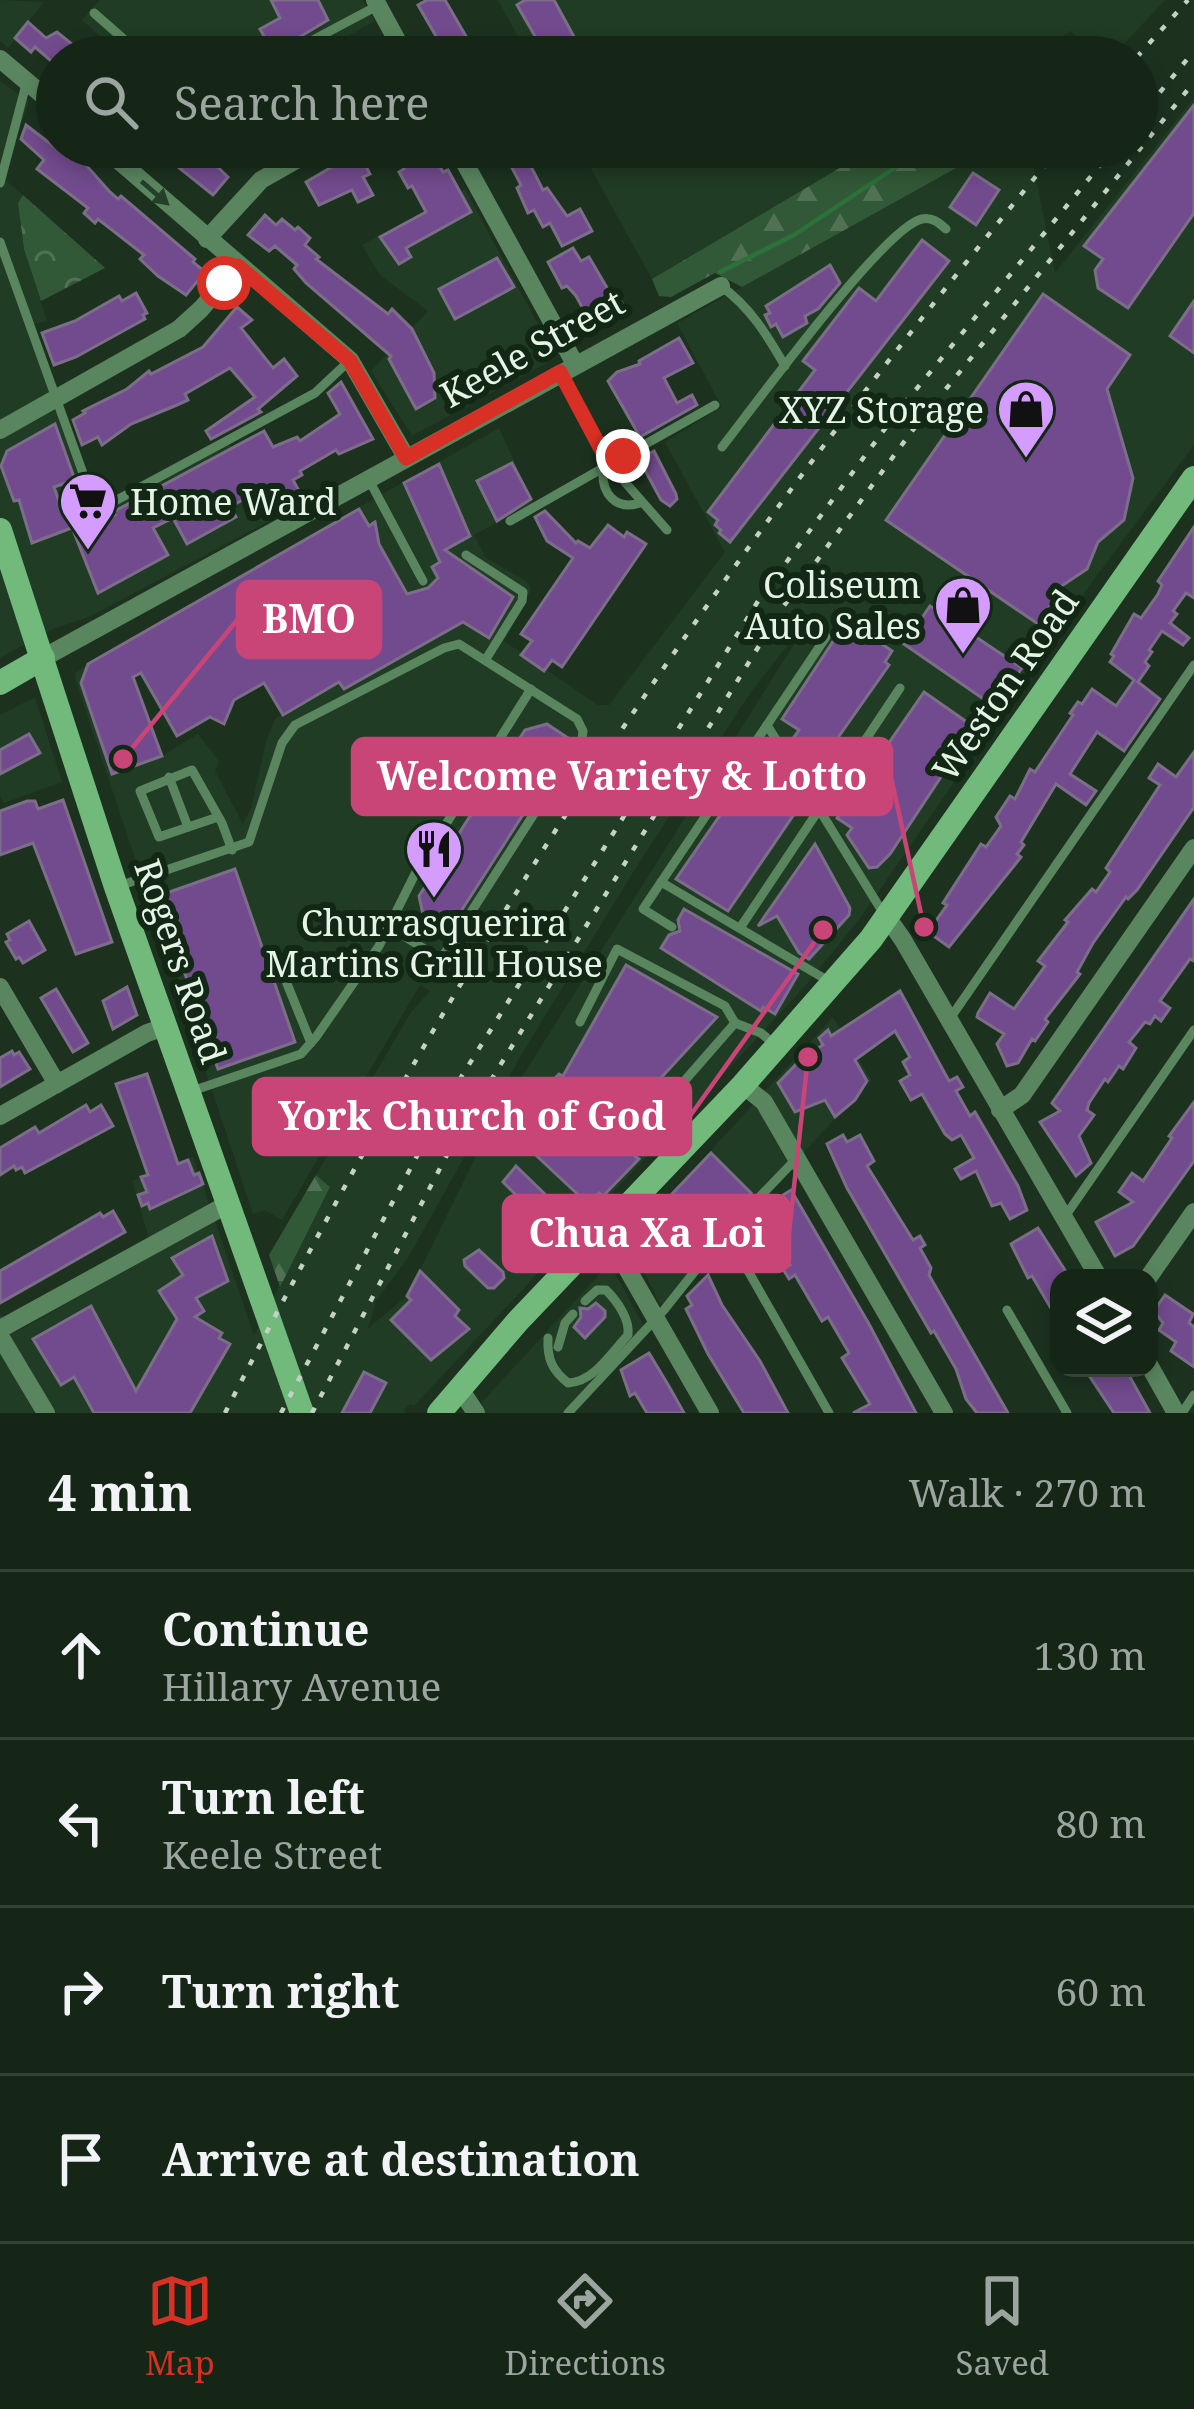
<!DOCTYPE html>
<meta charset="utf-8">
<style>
body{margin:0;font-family:"Noto Serif",serif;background:#1e2e20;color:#f1f3f6}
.controls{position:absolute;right:36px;bottom:36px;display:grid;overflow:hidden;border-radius:24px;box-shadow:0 6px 18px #0003}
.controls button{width:108px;height:108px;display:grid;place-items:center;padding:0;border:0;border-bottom:3px solid #344336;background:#152617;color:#f1f3f6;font:60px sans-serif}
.stop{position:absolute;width:36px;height:36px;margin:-27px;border:9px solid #d93025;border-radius:50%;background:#fff}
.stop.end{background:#d93025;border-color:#fff;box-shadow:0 3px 12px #0008}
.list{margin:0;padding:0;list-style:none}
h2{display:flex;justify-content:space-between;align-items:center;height:156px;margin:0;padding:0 48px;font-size:51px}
h2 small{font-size:39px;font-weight:400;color:#9da5a1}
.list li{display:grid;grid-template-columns:78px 1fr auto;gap:36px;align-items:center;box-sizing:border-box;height:168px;padding:0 48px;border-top:3px solid #344336}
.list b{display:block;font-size:45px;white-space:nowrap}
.list p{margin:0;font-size:39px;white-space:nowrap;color:#9da5a1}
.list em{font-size:39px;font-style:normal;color:#9da5a1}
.icon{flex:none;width:66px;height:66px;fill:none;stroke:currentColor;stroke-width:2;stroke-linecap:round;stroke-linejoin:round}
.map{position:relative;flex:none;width:1194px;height:1413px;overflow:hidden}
.search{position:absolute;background:#152617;box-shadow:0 6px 18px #0003;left:36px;right:36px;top:36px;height:132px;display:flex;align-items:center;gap:30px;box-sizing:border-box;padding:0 42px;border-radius:66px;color:#9da5a1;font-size:45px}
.sheet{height:828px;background:#152617}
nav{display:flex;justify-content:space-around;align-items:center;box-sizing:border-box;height:168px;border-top:3px solid #344336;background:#152617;font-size:33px;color:#9da5a1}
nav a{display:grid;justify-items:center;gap:6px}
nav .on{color:#d93025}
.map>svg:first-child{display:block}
</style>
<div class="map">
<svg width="1194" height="1413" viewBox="0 0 1194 1413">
<defs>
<pattern id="forest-firs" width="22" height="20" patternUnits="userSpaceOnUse" patternTransform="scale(3)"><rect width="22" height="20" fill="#325937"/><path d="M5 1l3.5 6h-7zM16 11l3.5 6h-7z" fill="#507154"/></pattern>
<pattern id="park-crowns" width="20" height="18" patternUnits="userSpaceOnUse" patternTransform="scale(3)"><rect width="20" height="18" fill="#325937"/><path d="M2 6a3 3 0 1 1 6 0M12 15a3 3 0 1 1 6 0" fill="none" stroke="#507154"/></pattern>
</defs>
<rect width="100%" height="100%" fill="#1c321f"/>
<!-- built -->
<g fill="#203c24" fill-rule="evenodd">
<polygon points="0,0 44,2 8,48 0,41"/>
<polygon points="100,0 363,0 375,21 310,57 124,57 82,20"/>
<polygon points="498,0 1165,0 1112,57 1092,57 1071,31 1027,57 529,57"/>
<polygon points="0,81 29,101 3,178 23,195 18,203 24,249 47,321 34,324 85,494 93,506 108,508 229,443 271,520 91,616 53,629 0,658"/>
<path d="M 1194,98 L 1194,445 L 1092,582 L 861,917 L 801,991 L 414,1406 L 410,1404 L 404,1410 L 406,1413 L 0,1413 L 0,1313 L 16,1332 L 154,1255 L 132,1181 L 193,1157 L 254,1335 L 330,1187 L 316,1175 L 411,1012 L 430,991 L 420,985 L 282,1220 L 265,1210 L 253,1214 L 75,678 L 76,672 L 110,652 L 149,722 L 162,756 L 198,734 L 219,761 L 215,771 L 243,824 L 251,808 L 267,738 L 275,719 L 282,714 L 213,590 L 499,428 L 533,503 L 474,535 L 485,557 L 527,582 L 531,590 L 504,641 L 598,705 L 609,705 L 725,552 L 665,442 L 722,407 L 677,323 L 994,147 L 1016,147 L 1032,159 L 1055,273 ZM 818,606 L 491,1126 L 407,1296 L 368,1328 L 376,1301 L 408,1258 L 523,1052 L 637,866 L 751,692 Z"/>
<polygon points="579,147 875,147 652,279"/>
<polygon points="465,189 556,358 412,436 371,371 428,311 380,275 362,245"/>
<polygon points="35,697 62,782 4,803 0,796 0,715"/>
<polygon points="833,1017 871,1080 661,1306 628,1241"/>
<polygon points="606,1267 612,1268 644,1326 565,1413 472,1413"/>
</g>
<!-- forest -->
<g fill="url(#forest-firs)">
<polygon points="875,147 994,147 742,287 715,273 671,297 659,296 652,279"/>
<polygon points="316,1175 330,1187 280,1287 269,1255"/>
</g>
<!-- park -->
<polygon fill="url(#park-crowns)" points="23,195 105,268 41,301 24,249 18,203"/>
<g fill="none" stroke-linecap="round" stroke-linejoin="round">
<!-- stream -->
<polyline stroke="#2b7139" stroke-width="4.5" points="720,272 794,235 926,147"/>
</g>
<!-- building -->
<g fill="#724b8e" stroke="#7c6e89" stroke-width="3">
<polygon points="271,0 318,0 328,20 273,53 260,29 280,18"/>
<polygon points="427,0 445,0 474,50 489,43 497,57 448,57 418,5"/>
<polygon points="525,0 554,0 585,57 547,57 517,5"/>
<polygon points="28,22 46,38 57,32 88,57 57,57 57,66 35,47 31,52 15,38"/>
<polygon points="1194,105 1194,213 1128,308 1098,288 1095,270 1103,259 1084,246"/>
<polygon points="26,125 69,158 72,155 86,165 109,191 118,199 121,196 195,259 193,262 205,272 186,295 158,276 140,259 144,255 98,219 95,223 84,213 88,208 37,169 44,160 21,139"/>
<polygon points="153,147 207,147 202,152 228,177 213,195"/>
<polygon points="413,147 429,147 443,172 448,170 471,212 406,248 411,257 399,264 380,237 426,212 412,186 408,188 399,172 404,169 396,156"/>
<polygon points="501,147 521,147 543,190 547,188 567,216 580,209 592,231 562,246 550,223 543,227 534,210 528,213 517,188 521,185"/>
<polygon points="360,155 370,174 363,177 373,195 358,202 352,190 319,205 306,182 349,157 350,160"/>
<polygon points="973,173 999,190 976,225 950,207"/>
<polygon points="265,215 276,225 282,219 295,230 298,227 310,238 305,245 319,257 316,259 388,314 392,309 412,329 434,373 435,398 416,409 389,359 391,356 306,283 294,269 297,265 275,246 269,251 248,235"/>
<polygon points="922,240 949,261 730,542 719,533 721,530 715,525 718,520 708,512 815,370 803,361 859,288 876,301"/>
<polygon points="573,248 581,261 589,257 613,298 618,296 624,307 592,325 576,296 567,286 562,288 548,262"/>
<polygon points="497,258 514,287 455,319 439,289"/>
<polygon points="830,265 840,283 818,309 805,316 807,323 783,337 776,324 771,327 765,315 770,313 766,306"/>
<polygon points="136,293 147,313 143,315 145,319 76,357 54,365 42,333 75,321 119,296 122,301"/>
<polygon points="1043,294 1130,355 1107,389 1133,478 1124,520 1098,542 1087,569 1054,591 1058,594 1038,624 886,520"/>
<polygon points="1194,301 1194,353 1170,336"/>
<polygon points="237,307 252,320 241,328 273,368 284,359 297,376 258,409 261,412 211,439 206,431 255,397 230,368 185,394 188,400 177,405 131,424 102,445 98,437 82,445 73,420 85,413 83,411 127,389 149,371 151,374 203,347"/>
<polygon points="679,338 693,363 664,378 677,403 692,395 697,405 640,437 608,381 617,372 640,364 639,361"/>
<polygon points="341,382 373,439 339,454 336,450 300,471 302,475 293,480 299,491 277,504 267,486 230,507 236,517 187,544 173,518 153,528 168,555 98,593 73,530 115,515 113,512 264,431 273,447 297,437 300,441 340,414 328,393"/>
<polygon points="55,424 75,480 54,487 65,518 78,513 82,524 32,543 19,500 14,501 1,466 7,451"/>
<polygon points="654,451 676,494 677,499 670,506 661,500 639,459"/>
<polygon points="512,463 531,499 497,521 477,481"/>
<polygon points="439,464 470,536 445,550 513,597 489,638 463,622 344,689 339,682 283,715 264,683 234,700 224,724 210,717 177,736 141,673 133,677 162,756 112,774 81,683 88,664 359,509 369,526 375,522 379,544 407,594 428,588 438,578 432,567 440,562 404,483"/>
<polygon points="545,511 576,543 578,541 590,548 608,525 624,537 627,532 646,544 562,667 552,660 544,671 521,655 532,641 521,634 573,558 547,541 535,517"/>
<polygon points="1194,527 1194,598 1186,593 1173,611 1177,614 1170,623 1189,638 1183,645 1162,631 1149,650 1152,652 1145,662 1149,666 1138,682 1160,699 1124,751 1097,732 1070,774 1096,791 1086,805 1056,784 1021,842 1024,845 1017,854 1021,857 949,947 928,932 947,905 943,903 981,844 986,847 1001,826 996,817 1010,796 1015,799 1030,769 1035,772 1073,715 1070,713 1078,702 1082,704 1092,689 1116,706 1134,680 1110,662 1114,656 1111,654 1134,614 1141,618 1158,594 1162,585 1158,581"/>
<polygon points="930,606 1022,668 995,707 904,644"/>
<polygon points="847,620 892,651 885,662 889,665 820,763 812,765 794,737 799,730 782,719"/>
<polygon points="924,692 974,727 890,854 877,867 869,868 847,835 852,828 837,818"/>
<polygon points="547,724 571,740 447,933 424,919 419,896 525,730"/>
<polygon points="29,734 40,753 0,774 0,750"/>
<polygon points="765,750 797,810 728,911 676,879"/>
<polygon points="1194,752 1194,807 1137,890 1128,899 1126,897 1093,943 1077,972 1080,974 1045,1019 1048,1022 1035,1041 1032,1039 1018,1063 1007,1066 997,1044 1004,1034 977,1017 978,1013 990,993 1014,1009 1045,966 1038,961 1068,922 1065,920 1092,889 1096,892 1110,872 1106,868 1160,785 1149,778 1158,764 1176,777"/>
<polygon points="63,800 112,942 76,954 33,843 0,855 0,811 27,801 35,801 38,809"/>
<polygon points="815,844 850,908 849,915 809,959 799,953 777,916 758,926"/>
<polygon points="235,869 295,1042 218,1069 158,896"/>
<polygon points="1194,899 1194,961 1190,959 1160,1001 1170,1008 1161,1021 1155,1016 1150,1024 1145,1022 1129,1042 1136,1048 1123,1069 1119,1066 1108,1082 1105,1079 1089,1103 1087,1110 1094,1115 1079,1136 1091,1163 1076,1176 1040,1122 1060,1111 1052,1103"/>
<polygon points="684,909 798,974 775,1014 763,1007 761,1011 661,948 669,935 680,931 678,920"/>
<polygon points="29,921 45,950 23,963 19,957 16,959 6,942 10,940 7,934"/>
<polygon points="626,965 717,1017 635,1106 616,1115 647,1144 635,1156 639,1159 603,1196 599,1193 588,1204 507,1128 559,1074 563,1076"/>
<polygon points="127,987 137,1015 113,1029 103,1001"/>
<polygon points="56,989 88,1043 73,1052 41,998"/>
<polygon points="900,991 949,1081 957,1077 963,1087 956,1091 970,1116 975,1112 1018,1186 1027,1210 1010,1219 1001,1203 992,1206 976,1171 961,1179 955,1169 974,1158 961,1135 952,1140 945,1134 922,1094 911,1100 900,1081 910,1075 903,1062 910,1057 895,1031 855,1060 867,1081 855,1100 835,1117 825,1100 795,1112 778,1083 803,1057 823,1045 819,1038 828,1030 831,1036"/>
<polygon points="12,1051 14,1055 19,1052 30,1069 0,1087 0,1058"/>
<polygon points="147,1074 178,1164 188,1160 194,1175 199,1173 203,1184 150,1209 148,1203 142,1206 138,1195 147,1192 141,1177 148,1175 116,1084"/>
<polygon points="1194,1102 1194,1161 1133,1246 1115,1256 1096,1222 1133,1202 1119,1192 1132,1173 1143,1181 1172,1138 1169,1136"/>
<polygon points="86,1105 90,1112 101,1105 113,1126 25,1173 22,1167 16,1170 14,1166 0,1175 0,1148 35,1127 39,1133"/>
<polygon points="843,1135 847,1142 860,1135 874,1161 867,1166 913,1240 920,1236 925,1245 920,1248 931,1268 929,1275 1008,1413 977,1413 966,1399 956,1369 934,1331 931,1333 847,1188 827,1144"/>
<polygon points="711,1153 751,1193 703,1245 672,1194"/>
<polygon points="516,1166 555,1204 539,1218 503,1182"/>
<polygon points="791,1190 869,1324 916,1413 853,1413 870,1404 842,1358 849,1353 828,1317 822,1321 795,1275 789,1279 783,1269 790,1265 771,1231 777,1228 764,1207"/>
<polygon points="113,1211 125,1232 0,1303 0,1271 100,1213 103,1217"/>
<polygon points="1038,1228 1070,1278 1059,1278 1059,1322 1032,1276 1028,1278 1011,1244"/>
<polygon points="212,1236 228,1281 196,1298 204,1311 195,1317 222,1333 219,1338 230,1344 190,1413 94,1413 74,1377 61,1385 33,1339 91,1306 136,1391 177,1319 159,1291 183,1275 172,1258"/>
<polygon points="479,1250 503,1272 504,1278 494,1288 488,1288 465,1266 464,1260"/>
<polygon points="420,1271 459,1310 455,1316 469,1329 431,1360 391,1320 411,1300 407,1296"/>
<polygon points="708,1275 722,1305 760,1361 788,1413 744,1413 708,1354 686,1309 692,1305 687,1296"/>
<polygon points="1165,1295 1193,1314 1189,1323 1194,1327 1194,1367 1171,1351 1176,1342 1159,1330 1163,1323 1154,1311"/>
<polygon points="596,1303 605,1311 605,1317 585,1338 574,1327 581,1317 580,1308 588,1309"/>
<polygon points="649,1353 670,1388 684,1413 647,1413 635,1393 630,1396 621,1370"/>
<polygon points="1084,1368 1125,1368 1150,1413 1114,1413"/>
<polygon points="364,1372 386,1383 370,1413 342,1413"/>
</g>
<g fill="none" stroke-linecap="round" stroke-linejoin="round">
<!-- lane -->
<g stroke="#5a865f" stroke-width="9">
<polyline points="94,13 144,57"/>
<polyline points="281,57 377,6"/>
<polyline points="0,183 27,81"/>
<polyline points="0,242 94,504 102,508 315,393 349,361"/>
<path d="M 721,286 C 751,308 767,335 785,366"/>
<polyline points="559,372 609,464 667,530"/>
<path d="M 722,447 C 752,409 885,226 922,219 C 932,217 938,222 946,229"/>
<polyline points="369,480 423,581"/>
<path d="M 640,503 C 615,511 601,493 603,468 L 715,405"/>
<polyline points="510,521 603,468"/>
<polyline points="466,555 523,592 522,601 486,659"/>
<polyline points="826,637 767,725 885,916"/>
<polyline points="169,777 188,827"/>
<polyline points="218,817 159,837 140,791 192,770 222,823 232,850"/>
<polyline points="661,882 832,983"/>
<polyline points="116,887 249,842 282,743 295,725 444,648 459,644 577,719 583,731 582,739 441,959 389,927"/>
<polyline points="672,927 643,909 767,725"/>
<polyline points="740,928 900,688"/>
<polyline points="277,959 311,1043"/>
<polyline points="949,1020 1194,665"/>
<polyline points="580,1022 617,949 725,1006 735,1023"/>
<polyline points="189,1092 301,1054 316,1037 379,946 417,870 531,689"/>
<polyline points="688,1137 652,1118 735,1023 761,1033 774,1044"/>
<polyline points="1064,1218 1194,1030"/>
<polyline points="726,1232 796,1159"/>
<polyline points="1007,1310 1067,1413"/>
<path d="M 548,1338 C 547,1359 552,1370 568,1383 C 594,1382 611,1353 628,1335 C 630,1319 617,1301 606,1290 L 597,1290 L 585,1301"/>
<polyline points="558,1347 565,1323 573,1314"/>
<polyline points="568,1413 664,1310 726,1232 829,1413"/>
<polyline points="1182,1413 1194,1395"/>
</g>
<!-- street -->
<g stroke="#5a865f" stroke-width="18">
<polyline points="375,0 406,57"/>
<polyline points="0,59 57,107"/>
<polyline points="103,147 350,360 406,457"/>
<polyline points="456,147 575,364"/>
<polyline points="207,239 261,180 319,147"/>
<polyline points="0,430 179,329 201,309 238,266"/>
<polyline points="43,658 721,286"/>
<polyline points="887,917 903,940 1099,1278"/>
<polyline points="0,987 57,1084"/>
<polyline points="743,1085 764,1102 944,1413"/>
<polyline points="1000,1110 1022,1095 1194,848"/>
<polyline points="0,1116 147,1033 165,1027"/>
<polyline points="602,1237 621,1258 710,1413"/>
<polyline points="1148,1278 1194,1212"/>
<polyline points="0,1329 228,1204"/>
<polyline points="0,1336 46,1413"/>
<polyline points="1149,1365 1176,1413"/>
<polyline points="460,1389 476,1413"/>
</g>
<!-- secondary -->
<g stroke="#71ba7b" stroke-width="24">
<polyline points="0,530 116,887 302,1413"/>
<polyline points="0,683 43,658"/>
<polyline points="439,1413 518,1321 743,1085 871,939 1194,478"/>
</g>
<!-- rail -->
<g stroke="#c3d2c4" stroke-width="4.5" stroke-dasharray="6 12" stroke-linecap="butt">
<polyline points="1137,57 1188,0"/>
<polyline points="1137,120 1194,51"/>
<path d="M 225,1413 C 352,1164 490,921 648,691 C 776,502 915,323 1060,147"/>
<polyline points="281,1413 445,1103 760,598 895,415 1115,147"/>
<polyline points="312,1413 459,1132 783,607 912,431 1194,82"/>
</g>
</g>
<!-- one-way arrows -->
<defs><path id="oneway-solid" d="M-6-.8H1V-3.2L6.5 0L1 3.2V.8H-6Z" transform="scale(3)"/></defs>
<use fill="#244028" href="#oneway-solid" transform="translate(155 193) rotate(41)"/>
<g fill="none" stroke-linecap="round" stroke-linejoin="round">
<!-- route -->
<polyline stroke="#d93025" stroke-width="15" points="224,283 238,266 350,361 406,458 560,372 609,464 623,456"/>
</g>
<!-- icons -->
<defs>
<symbol id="shop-pin" viewBox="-11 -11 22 30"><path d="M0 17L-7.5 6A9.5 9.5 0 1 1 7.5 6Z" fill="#d39cfd" stroke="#122815"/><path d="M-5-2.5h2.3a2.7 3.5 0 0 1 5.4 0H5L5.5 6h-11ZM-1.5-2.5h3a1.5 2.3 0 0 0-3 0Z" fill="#111"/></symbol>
<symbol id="supermarket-pin" viewBox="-11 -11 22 30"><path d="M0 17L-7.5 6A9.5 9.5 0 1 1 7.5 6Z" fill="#d39cfd" stroke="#122815"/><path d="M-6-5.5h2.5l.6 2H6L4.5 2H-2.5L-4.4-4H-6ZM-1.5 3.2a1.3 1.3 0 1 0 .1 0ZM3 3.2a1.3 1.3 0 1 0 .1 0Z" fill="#111"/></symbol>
<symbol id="restaurant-pin" viewBox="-11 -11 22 30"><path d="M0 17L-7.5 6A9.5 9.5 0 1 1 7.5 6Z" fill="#d39cfd" stroke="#122815"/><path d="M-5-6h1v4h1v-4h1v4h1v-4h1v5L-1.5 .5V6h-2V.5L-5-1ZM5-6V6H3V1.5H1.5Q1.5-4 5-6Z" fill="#111"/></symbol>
</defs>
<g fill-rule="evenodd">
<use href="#shop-pin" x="993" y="376" width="66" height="90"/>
<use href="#supermarket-pin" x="55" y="468" width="66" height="90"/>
<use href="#shop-pin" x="930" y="572" width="66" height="90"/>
<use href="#restaurant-pin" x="401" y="816" width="66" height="90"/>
</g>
<g text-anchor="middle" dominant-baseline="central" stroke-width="12" stroke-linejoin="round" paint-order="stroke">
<!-- street labels -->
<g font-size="36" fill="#e6f4e7" stroke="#122815">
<text transform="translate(532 348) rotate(-29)">Keele Street</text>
<text transform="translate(1005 685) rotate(-55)">Weston Road</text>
<text transform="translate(181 961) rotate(71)">Rogers Road</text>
</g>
<!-- poi labels -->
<g font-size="36" fill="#e6f4e7" stroke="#122815" text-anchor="end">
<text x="984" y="409">XYZ Storage</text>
<text x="130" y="501" text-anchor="start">Home Ward</text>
<text x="921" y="584">Coliseum<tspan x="921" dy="41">Auto Sales</tspan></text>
<text x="434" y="922" text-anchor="middle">Churrasquerira<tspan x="434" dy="41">Martins Grill House</tspan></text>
</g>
</g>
<!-- callouts -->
<path fill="none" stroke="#c94477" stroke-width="4.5" d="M123 759L238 619M924 927L891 777M823 930L690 1116M808 1057L789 1233"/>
<g fill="#c94477" stroke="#122815" stroke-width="4.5">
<circle cx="123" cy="759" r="12"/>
<circle cx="924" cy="927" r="12"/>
<circle cx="823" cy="930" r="12"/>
<circle cx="808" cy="1057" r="12"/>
</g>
<g fill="#c94477" stroke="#c94477" stroke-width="4.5">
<rect x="238" y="582" width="142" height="75" rx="12"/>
<rect x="353" y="739" width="538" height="75" rx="12"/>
<rect x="254" y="1079" width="436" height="75" rx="12"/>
<rect x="504" y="1196" width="285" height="75" rx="12"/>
</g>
<g font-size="39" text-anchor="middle" font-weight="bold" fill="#fff">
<text x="309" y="633">BMO</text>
<text x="622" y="790">Welcome Variety &amp; Lotto</text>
<text x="472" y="1130">York Church of God</text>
<text x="647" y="1247">Chua Xa Loi</text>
</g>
</svg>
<div class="controls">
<button><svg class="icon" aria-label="layers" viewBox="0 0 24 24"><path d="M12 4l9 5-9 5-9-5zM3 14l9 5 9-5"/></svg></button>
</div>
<div class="stop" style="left:224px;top:283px"></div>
<div class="stop end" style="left:623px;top:456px"></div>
<div class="search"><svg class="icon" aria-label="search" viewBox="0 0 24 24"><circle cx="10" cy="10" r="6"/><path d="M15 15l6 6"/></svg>Search here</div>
</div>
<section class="sheet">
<h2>4 min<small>Walk · 270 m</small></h2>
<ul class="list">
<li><svg class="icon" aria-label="ahead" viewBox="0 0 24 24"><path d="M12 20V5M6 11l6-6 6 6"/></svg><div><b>Continue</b><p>Hillary Avenue</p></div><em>130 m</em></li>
<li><svg class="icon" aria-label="left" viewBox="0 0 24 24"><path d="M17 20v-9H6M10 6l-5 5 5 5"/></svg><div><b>Turn left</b><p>Keele Street</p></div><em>80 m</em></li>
<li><svg class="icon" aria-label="right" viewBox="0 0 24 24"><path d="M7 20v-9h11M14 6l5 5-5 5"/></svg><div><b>Turn right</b></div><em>60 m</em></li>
<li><svg class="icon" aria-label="arrive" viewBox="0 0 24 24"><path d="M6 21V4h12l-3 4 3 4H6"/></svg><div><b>Arrive at destination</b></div></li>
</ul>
</section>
<nav>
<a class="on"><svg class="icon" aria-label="map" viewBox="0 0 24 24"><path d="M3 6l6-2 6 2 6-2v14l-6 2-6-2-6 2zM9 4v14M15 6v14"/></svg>Map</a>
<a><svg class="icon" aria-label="directions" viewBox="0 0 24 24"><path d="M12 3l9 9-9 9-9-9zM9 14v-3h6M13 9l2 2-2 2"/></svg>Directions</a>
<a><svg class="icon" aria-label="saved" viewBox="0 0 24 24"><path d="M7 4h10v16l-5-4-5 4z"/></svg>Saved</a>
</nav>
